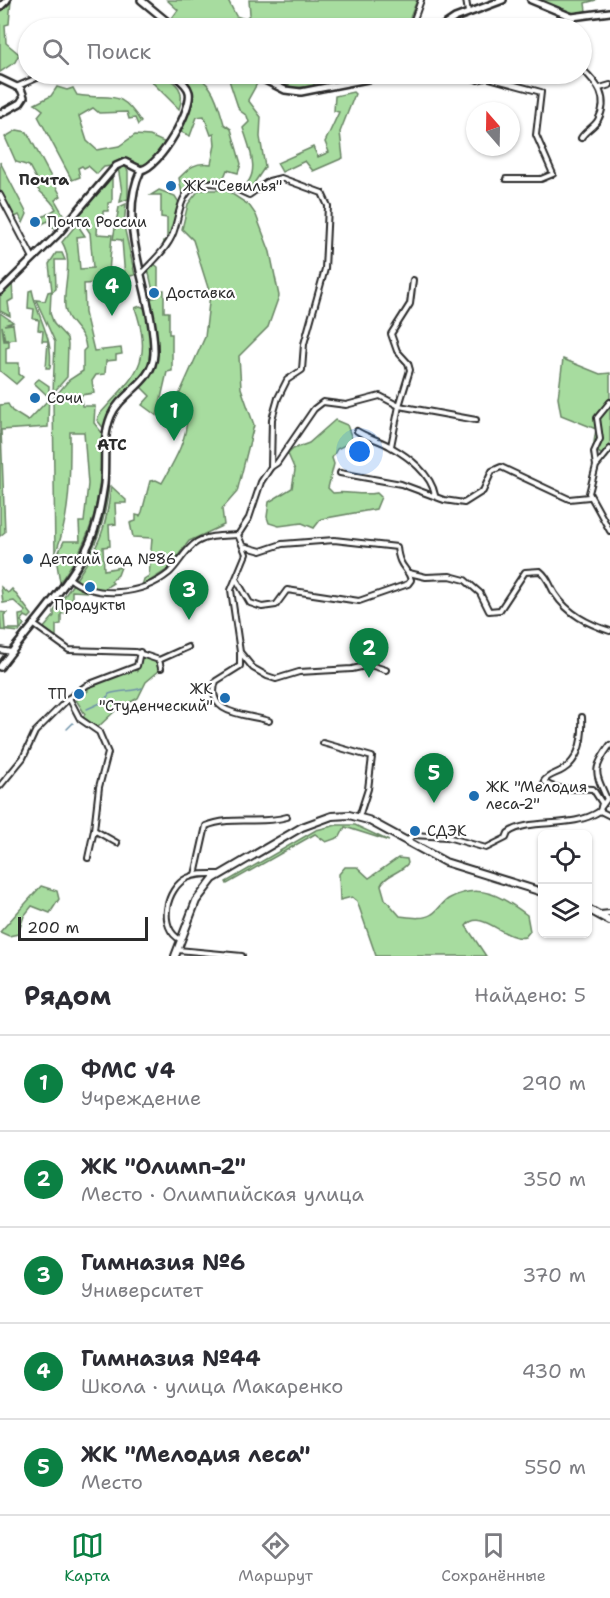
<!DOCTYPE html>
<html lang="ru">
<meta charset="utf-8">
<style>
body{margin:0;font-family:"Shantell Sans",sans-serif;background:#f7f7f7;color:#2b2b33}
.controls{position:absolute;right:18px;bottom:18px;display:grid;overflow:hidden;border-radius:9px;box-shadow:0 2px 4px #0004}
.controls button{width:54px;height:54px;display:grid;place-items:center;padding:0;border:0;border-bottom:2px solid #e1e1e2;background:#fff;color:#2b2b33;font:30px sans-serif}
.compass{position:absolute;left:466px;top:102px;width:54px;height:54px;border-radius:50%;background:#fff;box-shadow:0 2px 4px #0004;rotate:340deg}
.scale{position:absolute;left:18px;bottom:15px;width:130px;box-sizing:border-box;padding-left:6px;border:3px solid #2b2b2b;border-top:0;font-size:16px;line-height:21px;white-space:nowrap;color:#2b2b2b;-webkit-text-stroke:4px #fff;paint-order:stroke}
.you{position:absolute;left:360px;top:452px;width:21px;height:21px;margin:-15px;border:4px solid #fff;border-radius:50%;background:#1a73e8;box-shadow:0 0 0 9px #1a73e833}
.badge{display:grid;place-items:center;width:39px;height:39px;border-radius:50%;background:#0b8043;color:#fff;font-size:20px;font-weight:700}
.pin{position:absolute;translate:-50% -50px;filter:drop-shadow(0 2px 3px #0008)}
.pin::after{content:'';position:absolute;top:32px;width:21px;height:18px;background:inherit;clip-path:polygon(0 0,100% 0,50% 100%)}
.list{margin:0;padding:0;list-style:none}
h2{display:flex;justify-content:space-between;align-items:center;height:78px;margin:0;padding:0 24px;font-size:26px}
h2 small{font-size:20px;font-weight:400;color:#7c7c81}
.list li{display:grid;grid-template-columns:39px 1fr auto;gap:18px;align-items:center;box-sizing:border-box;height:96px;padding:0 24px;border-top:2px solid #e1e1e2}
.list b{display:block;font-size:22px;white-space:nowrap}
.list p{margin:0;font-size:20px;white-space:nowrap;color:#7c7c81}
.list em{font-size:20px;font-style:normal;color:#7c7c81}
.icon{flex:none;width:33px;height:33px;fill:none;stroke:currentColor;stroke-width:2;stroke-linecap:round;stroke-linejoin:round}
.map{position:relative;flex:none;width:610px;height:956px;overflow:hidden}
.search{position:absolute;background:#fff;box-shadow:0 2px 4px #0004;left:18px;right:18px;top:18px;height:66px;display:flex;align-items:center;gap:15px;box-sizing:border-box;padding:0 21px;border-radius:33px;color:#7c7c81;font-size:22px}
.sheet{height:558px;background:#fff}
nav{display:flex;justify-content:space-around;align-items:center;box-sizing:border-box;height:84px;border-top:2px solid #e1e1e2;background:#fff;font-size:16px;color:#7c7c81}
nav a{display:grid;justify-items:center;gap:3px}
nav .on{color:#0b8043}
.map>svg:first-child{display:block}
</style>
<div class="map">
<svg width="610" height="956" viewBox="0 0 610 956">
<rect width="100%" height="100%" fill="#fff"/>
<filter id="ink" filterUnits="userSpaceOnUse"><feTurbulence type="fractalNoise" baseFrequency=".0167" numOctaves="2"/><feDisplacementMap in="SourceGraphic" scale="12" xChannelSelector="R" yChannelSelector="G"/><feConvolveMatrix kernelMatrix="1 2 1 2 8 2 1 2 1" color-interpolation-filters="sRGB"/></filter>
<g filter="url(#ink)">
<!-- green -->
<g fill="#a7dc9f" stroke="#698465" stroke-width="1.5">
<polygon points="11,0 9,24 5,25 6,43 19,54 15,62 0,72 0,10"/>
<polygon points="167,0 228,0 236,16 245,19 250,14 249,0 417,0 406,28 185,28 172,18 178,10"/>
<polygon points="538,0 596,0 585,3 586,11 574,13"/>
<path d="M 144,74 L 161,74 C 177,83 186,90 179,109 Z"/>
<path d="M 176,74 L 181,76 L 181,74 C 212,74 217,100 224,124 L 231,129 L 241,164 L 238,173 L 227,170 L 222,182 L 199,182 L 182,194 L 179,178 C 190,167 195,162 211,164 L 215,145 L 214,134 L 211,135 L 204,116 L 197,117 L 190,136 L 177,130 L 191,96 Z"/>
<path d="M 227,74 L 248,74 L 259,80 L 248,100 L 261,117 L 260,137 L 265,167 L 248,192 L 240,189 C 263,176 249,147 243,128 L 249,122 L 247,116 L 239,110 Z"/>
<polygon points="265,74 309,74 315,86 292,88"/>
<path d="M 57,87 L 67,90 L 73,88 L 77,95 C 112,101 119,87 141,122 L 138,125 L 135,118 L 129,119 L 127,112 L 99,113 L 93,108 L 79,116 L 87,141 L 97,150 L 119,146 L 135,135 L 150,136 L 166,143 C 161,152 151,168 138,164 C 133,162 130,159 124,158 L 111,166 L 104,167 L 97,174 L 88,166 L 84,168 L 82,166 L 78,168 L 80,177 L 72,180 L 38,116 L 43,110 L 35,104 L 51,96 Z"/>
<polygon points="353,92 355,94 340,132 343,158 313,171 305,161 282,172 277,163 313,147 318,157 329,152 325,142 339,112 334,111 335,96"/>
<path d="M 17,130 L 27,132 L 61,196 L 55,200 L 64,216 L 54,228 L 48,221 L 42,224 L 39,219 L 56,209 C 49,195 38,194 32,181 L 36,179 L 29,166 L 16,162 L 5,137 Z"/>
<polygon points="0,162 27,214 23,223 19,215 15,217 0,190"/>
<polygon points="125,166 128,171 128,199 120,202 122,192 118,167"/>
<path d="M 112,174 L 112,202 L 108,203 L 108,211 L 103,211 L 103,215 L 98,217 L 97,234 L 112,235 L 109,272 L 99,279 L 98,283 L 84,284 L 85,313 L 94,351 L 121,348 L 122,354 L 116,355 L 116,360 L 106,361 L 105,374 L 96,375 L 92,381 L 94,393 L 81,395 L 82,406 L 95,406 L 94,423 L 103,434 C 99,499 99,528 60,582 L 56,558 L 64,541 L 80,541 L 79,522 L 84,522 L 88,484 L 84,432 L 70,432 C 70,472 71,516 55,554 L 53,399 L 69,380 L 83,371 L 83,351 L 86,348 C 85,330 66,323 65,307 C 63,284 74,262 62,242 L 77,224 L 85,236 L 77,237 L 80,269 L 93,268 L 90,233 L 77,213 Z"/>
<polygon points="159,190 175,196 180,204 171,236 164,248 163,241 167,240 167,218 161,217 161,195 151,195"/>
<path d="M 199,190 L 226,190 L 249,205 L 256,215 L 270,252 L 279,296 L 268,327 L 239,356 L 241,388 L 254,425 L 237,492 L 222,509 L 224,525 L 189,541 L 167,570 L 142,586 L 144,579 L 149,576 L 152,538 L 133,537 L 130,523 L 136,521 L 136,515 L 140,516 L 142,512 L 150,481 L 156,480 L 162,483 C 173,463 187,441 187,417 L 170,415 L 205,337 L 210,294 L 193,240 L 182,229 L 188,204 Z"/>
<polygon points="126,204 124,226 135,275 130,276 130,281 115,282 116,279 125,278 122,240 113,239 119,207"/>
<polygon points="56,253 62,253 65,260 55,260 56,289 51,293 50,313 54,324 67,338 68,345 67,377 53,393 55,342 36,300 45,301 48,292 52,291 49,264"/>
<path d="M 153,263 L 158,267 L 158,290 L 164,290 L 164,312 L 169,312 L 169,334 L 172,334 L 172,371 L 167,372 L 157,416 L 142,405 L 150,396 L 140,386 C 165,358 155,332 149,299 L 157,297 L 157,292 L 153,291 L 148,269 Z"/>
<polygon points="12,282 13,299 8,302 10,316 0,311 0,294"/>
<path d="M 32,290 C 38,320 54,338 50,368 L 46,368 L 48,341 L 42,341 L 43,331 L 38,330 L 39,320 L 33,319 L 34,309 L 28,308 L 29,291 Z"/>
<path d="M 140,306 L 147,309 L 151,338 L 148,368 L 109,412 L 105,430 L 97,420 L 99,415 C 133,376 155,365 135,308 Z"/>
<polygon points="0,313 13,322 4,325 13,324 15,339 5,340 2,326 4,341 9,341 9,347 6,348 6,363 19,363 19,374 23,377 16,384 0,371"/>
<polygon points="563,359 600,374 610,373 610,454 607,458 593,449 596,429 561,415 558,398"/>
<polygon points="39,379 49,386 48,427 1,430 5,532 0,536 0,405 8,404 12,411 28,421 50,398 34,383"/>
<path d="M 335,420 L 347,425 L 353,441 L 337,449 L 332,458 L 334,464 L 328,488 L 333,493 C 348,491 361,496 377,493 L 381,497 L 376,509 L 321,519 L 314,528 L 302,523 L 279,526 L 269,523 L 267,517 L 269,502 L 292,488 L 295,470 L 288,454 L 293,449 L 309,443 Z"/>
<path d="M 105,485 L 109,486 C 104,526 97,546 74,579 L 72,576 C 96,540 98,527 105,485 Z"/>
<path d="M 111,486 L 126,500 L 126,503 L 115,503 L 116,524 L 109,525 L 110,546 L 103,547 L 104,570 L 121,567 L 118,575 L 111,581 L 113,583 L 102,590 L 92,589 L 92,585 L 89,585 L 88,588 L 75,581 C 100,544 106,531 111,486 Z"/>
<polygon points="73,584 88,592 72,591 72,602 66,603 67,613 61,614 61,624 56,625 56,636 50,636 43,629 54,616 54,611"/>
<polygon points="1,587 8,593 12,589 32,615 29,618 25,616 21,621 24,624 19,632 1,630 0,612 7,613 4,615 5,629 20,629 19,615 24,614 25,611 14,601 3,603"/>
<polygon points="140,652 159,660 160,670 146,682 138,698 116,710 97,728 83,717 85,714 76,700 88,691 87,685 134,666 137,671"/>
<polygon points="337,825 355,825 389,841 345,827 340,837 326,842 315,834 227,884 226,882 316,830"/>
<path d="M 398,858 L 407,859 L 408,863 C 401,873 386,874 381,885 L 385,899 L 400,916 C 409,917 423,920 432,914 C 439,910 442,902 450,898 C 480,882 503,897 527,915 L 530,931 L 525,937 C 505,942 481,907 466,926 L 486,956 L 376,956 L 357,901 L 352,897 L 340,900 L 339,874 L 345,867 L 357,867 L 369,878 Z"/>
<polygon points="41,886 57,891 59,899 50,913 32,906 24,916 18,934 9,936 0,932"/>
</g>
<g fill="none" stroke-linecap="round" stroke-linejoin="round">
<!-- stream -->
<g stroke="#6f93a9" stroke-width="1.5">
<polyline points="270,435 272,409"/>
<path d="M 87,709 L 105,701 L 109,694 C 121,690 131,692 142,688"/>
<polyline points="67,729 73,723"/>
</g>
<defs>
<g id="minor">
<polyline points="466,0 468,12"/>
<polyline points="411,28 421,0"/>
<polyline points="462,74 478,80 500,74"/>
<polyline points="489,78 541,92 536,135 553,174 541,179 506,179"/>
<polyline points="16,87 46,74"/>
<polyline points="600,88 610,85"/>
<path d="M 581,138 C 585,131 594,127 598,120 C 610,98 597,83 582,69"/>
<polyline points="0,195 33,258"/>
<path d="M 142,273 C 152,262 166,250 172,236 C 177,225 178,211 183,200 C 196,172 229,185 249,195 L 269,181 L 281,178 L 322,193 L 328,206 L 325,269 L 304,344 L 302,370 L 287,380 L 278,398 L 272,419 L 271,467 L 261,482 L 249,518 L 238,535 L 246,554 L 231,590 L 240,652 L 253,668 L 267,676 L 276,679 L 299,672 L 352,669 L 370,665 L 386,670"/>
<polyline points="610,402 597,418 600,439 594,452 596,466 589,493 610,531"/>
<path d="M 357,431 C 368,438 380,440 391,447 C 409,457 431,474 435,495"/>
<polyline points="391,446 399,406 410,370 408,363 397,351 391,334 410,304 413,280"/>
<polyline points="597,465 610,449"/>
<polyline points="271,467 277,463 314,409 323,402 346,405 380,396 399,406 476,420"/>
<polyline points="340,473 401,484 444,500 464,503 483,491 492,471 501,467 569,499 589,497"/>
<path d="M 409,573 L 426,577 L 450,576 L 465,580 L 480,593 L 489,611 L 500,610 L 525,572 L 540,571 C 549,578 549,585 555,594 C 568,614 588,624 610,631"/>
<path d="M 69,578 C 96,600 142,595 169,573 C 179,564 185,549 197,542 C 209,535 224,536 238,535"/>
<path d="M 236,579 L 250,603 L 262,607 L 276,605 L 287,590 L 359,601 L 408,584 L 411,580 C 408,567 399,569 397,547 L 334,540 L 282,544 L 261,551 L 243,546"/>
<polyline points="33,624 69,650 135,652 159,660 161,668"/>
<polyline points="0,650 11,652"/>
<path d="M 240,653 L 240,666 L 216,681 C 204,716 249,714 269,721"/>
<polyline points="159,660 188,647"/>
<polyline points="69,698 80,719 99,732 108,753 99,787 94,830 88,858"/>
<path d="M 582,717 C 583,736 581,758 564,769 C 557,774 549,774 544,781 C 553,792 579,788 593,789 L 602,803 L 600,811"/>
<polyline points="323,743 372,757 368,789 359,817"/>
<polyline points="0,786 23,758 35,732 69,698 87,685 137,666 140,652"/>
<path d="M 602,806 L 607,799 C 595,772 592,770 610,745"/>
<polyline points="600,811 610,816"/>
<polyline points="94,830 117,843"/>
<path d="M 407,841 L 413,835 L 447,837 L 486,848 L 506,838 L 508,833 C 530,817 571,830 600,811"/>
<path d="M 195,875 L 206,826 C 231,815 261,825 287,817"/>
<polyline points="600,914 610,913"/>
<path d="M 181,940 C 157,928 166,888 187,878 C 197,873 209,874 220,874"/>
<polyline points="178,950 242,956"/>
</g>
<g id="tertiary">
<polyline points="141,0 175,28"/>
<polyline points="531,0 572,17 610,12"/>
<polyline points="0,7 7,0"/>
<polyline points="440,28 455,18 503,0"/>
<polyline points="253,74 285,90 301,92 393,74"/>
<polyline points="0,79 21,89 24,97 20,103 0,114"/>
<polyline points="0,291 58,234 116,166 125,162 141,170"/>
<path d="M 0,667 C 28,629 86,568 96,524 C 100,511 102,497 104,484 C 106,462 102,437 111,416 C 121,392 153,383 154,354 C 155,294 114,227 141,170 C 160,167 193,108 189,92 C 187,84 179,79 173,74"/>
</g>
<g id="secondary">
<polyline points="588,909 610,921"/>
<polyline points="175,956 196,901 213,879 302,827 332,816 349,815 368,820 445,862 542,892"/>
</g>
</defs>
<!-- minor casing -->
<use href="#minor" stroke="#2b2b2b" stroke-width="8"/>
<!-- tertiary casing -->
<use href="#tertiary" stroke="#2b2b2b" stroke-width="10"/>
<!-- secondary casing -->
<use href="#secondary" stroke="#2b2b2b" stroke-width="10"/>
<!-- minor -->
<use href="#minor" stroke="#fff" stroke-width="4"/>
<!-- tertiary -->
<use href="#tertiary" stroke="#fff" stroke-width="5"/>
<!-- secondary -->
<use href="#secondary" stroke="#fff" stroke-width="6"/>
</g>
</g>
<!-- markers -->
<g fill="#1f6fb2" stroke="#fff" stroke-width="2">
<circle cx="171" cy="186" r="6"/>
<circle cx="35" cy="222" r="6"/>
<circle cx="154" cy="293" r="6"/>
<circle cx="35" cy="398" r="6"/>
<circle cx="28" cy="559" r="6"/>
<circle cx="90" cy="587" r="6"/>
<circle cx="79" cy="694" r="6"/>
<circle cx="225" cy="698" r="6"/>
<circle cx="474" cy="796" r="6"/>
<circle cx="415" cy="831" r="6"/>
</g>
<g text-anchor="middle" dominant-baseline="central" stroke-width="4.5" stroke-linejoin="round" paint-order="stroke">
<!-- poi labels -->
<g font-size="15" fill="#2b2b2b" stroke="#fff" text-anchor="start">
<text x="183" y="186">ЖК "Севилья"</text>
<text x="47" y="222">Почта России</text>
<text x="166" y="293">Доставка</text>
<text x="47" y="398">Сочи</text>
<text x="40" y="559">Детский сад №86</text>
<text x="90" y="605" text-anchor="middle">Продукты</text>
<text x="213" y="689" text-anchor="end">ЖК<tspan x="213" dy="17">"Студенческий"</tspan></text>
<text x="67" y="694" text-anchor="end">ТП</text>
<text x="486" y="787">ЖК "Мелодия<tspan x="486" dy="17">леса-2"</tspan></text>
<text x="427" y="831">СДЭК</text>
</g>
<!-- neighbourhood labels -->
<g font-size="16" font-weight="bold" fill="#2b2b2b" stroke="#fff">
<text x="44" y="179">Почта</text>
<text x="112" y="444">АТС</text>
</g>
</g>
</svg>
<div class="controls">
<button><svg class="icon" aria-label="locate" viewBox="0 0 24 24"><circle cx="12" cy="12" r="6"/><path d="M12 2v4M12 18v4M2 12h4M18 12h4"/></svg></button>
<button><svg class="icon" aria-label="layers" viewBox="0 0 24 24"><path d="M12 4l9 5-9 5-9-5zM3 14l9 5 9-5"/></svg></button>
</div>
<svg class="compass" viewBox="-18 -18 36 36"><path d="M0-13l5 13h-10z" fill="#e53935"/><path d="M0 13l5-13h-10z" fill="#7c7c81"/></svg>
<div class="scale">200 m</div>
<div class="you"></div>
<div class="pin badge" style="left:174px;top:441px">1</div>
<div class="pin badge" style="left:369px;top:678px">2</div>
<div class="pin badge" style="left:189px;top:620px">3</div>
<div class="pin badge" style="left:112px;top:316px">4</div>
<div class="pin badge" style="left:434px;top:803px">5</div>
<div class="search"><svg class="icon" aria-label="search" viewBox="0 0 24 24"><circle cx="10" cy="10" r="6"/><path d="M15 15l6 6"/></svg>Поиск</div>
</div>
<section class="sheet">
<h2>Рядом<small>Найдено: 5</small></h2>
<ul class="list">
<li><span class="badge">1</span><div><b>ФМС √4</b><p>Учреждение</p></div><em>290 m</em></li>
<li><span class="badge">2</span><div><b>ЖК &quot;Олимп-2&quot;</b><p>Место · Олимпийская улица</p></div><em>350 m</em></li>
<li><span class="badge">3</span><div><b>Гимназия №6</b><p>Университет</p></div><em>370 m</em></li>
<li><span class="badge">4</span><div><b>Гимназия №44</b><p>Школа · улица Макаренко</p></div><em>430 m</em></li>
<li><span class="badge">5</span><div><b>ЖК &quot;Мелодия леса&quot;</b><p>Место</p></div><em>550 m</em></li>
</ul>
</section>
<nav>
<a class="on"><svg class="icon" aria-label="map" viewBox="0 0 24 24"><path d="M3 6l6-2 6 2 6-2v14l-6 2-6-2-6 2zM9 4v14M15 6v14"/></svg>Карта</a>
<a><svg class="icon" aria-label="directions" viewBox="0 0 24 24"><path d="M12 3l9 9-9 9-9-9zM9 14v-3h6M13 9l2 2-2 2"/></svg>Маршрут</a>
<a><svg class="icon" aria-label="saved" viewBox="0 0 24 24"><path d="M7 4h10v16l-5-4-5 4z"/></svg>Сохранённые</a>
</nav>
